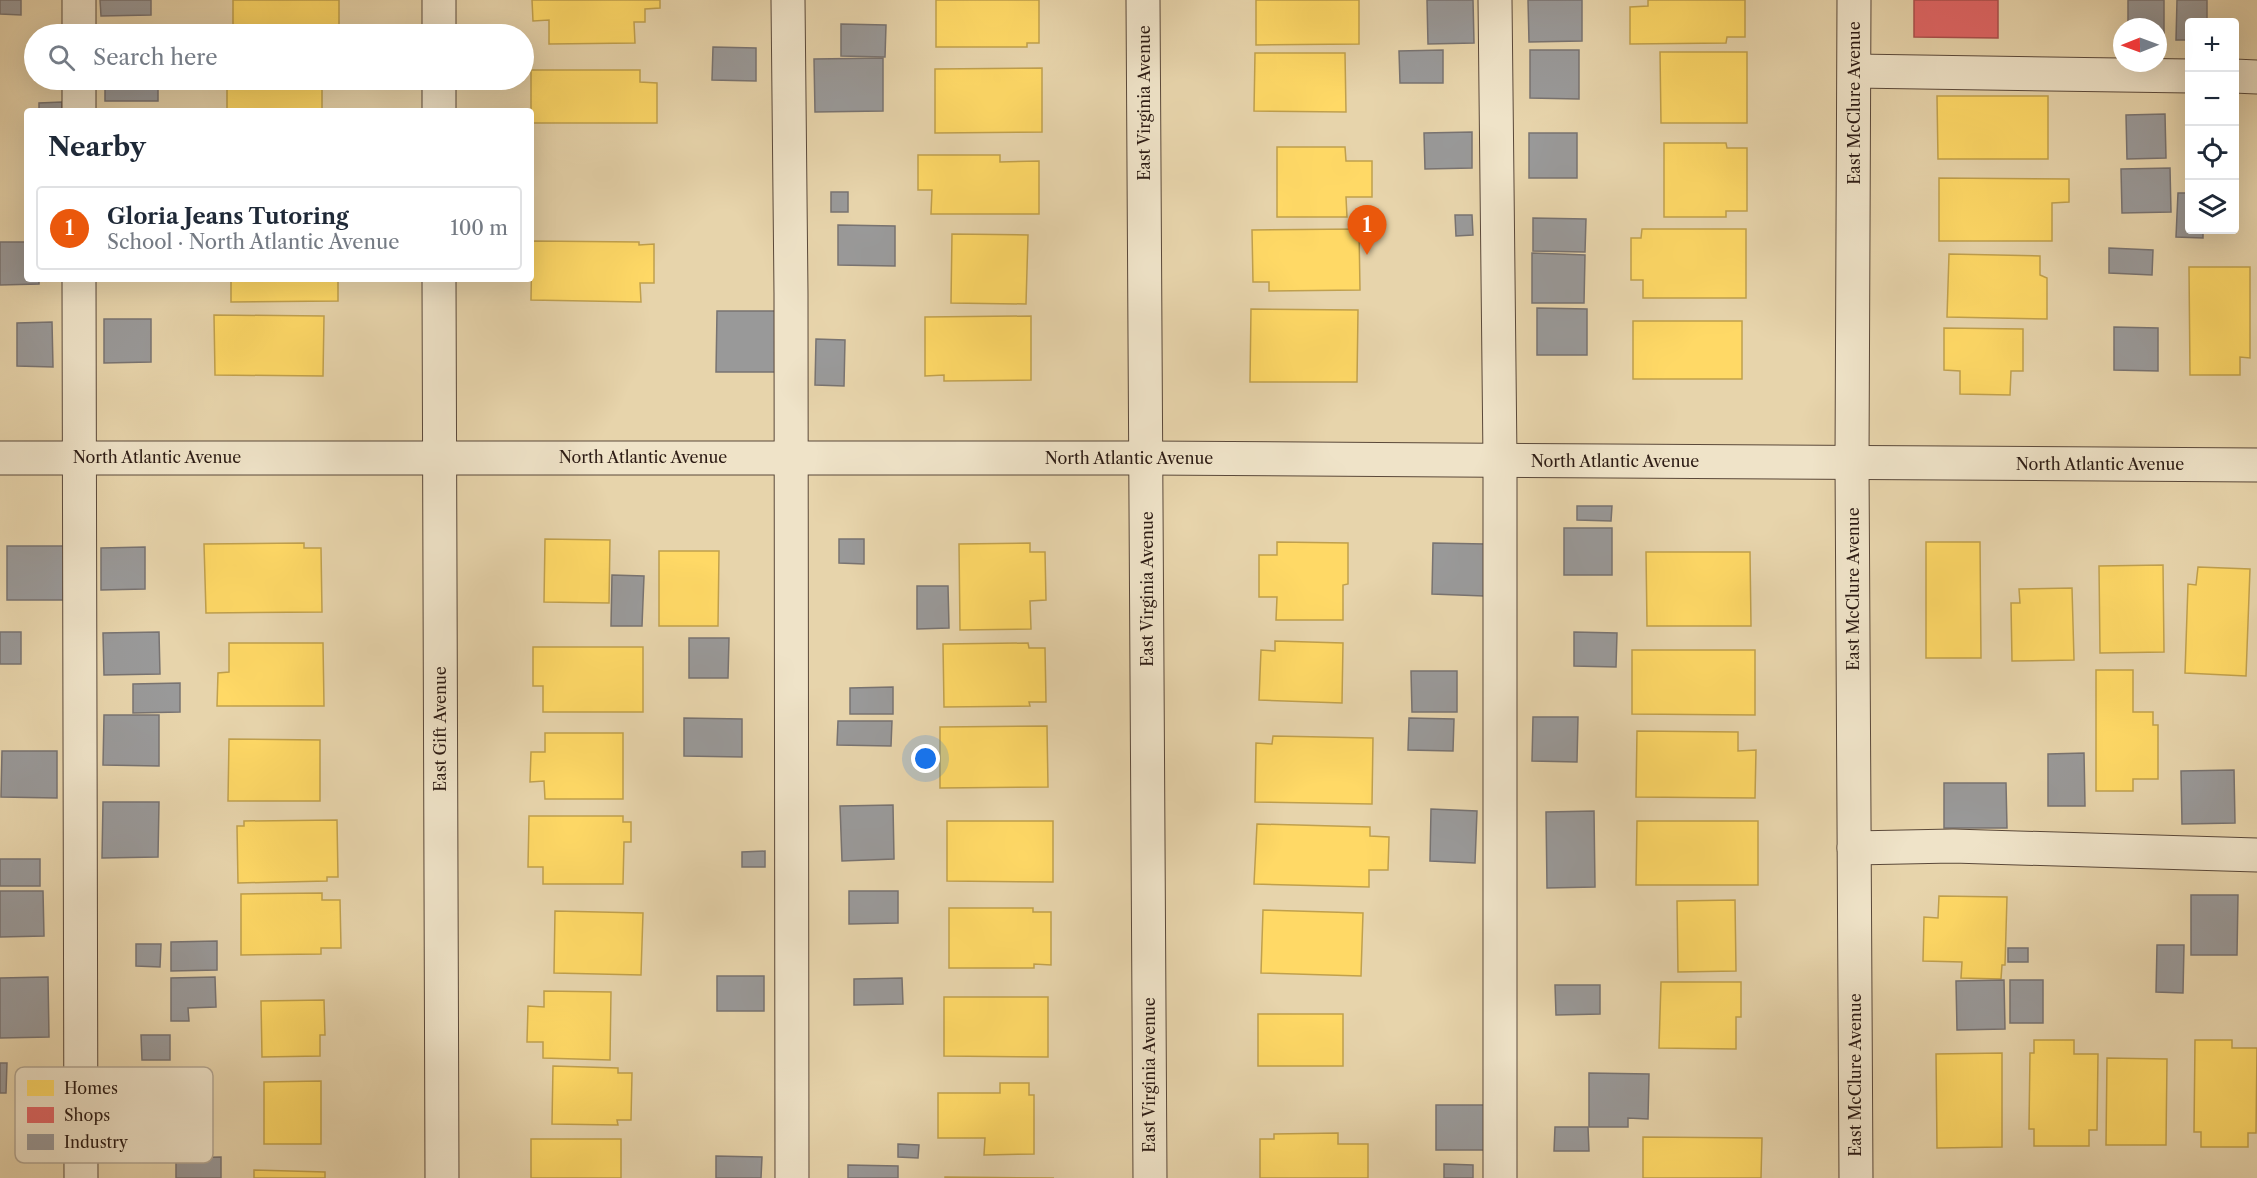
<!DOCTYPE html>
<meta charset="utf-8">
<style>
body{margin:0;font-family:"Libre Caslon Text",serif;background:#f2f2f3;color:#1f2937}
.controls{position:absolute;right:18px;top:18px;display:grid;overflow:hidden;border-radius:6px;box-shadow:0 6px 24px #0002}
.controls button{width:54px;height:54px;display:grid;place-items:center;padding:0;border:0;border-bottom:2px solid #e0e1e3;background:#fff;color:#1f2937;font:30px sans-serif}
.compass{position:absolute;left:2113px;top:18px;width:54px;height:54px;border-radius:50%;background:#fff;box-shadow:0 6px 24px #0002;rotate:269deg}
.you{position:absolute;left:926px;top:759px;width:21px;height:21px;margin:-15px;border:4px solid #fff;border-radius:50%;background:#1a73e8;box-shadow:0 0 0 9px #1a73e833}
.badge{display:grid;place-items:center;width:39px;height:39px;border-radius:50%;background:#ea580c;color:#fff;font-size:20px;font-weight:700}
.pin{position:absolute;translate:-50% -50px;filter:drop-shadow(0 2px 3px #0008)}
.pin::after{content:'';position:absolute;top:32px;width:21px;height:18px;background:inherit;clip-path:polygon(0 0,100% 0,50% 100%)}
.list{margin:0;padding:0;list-style:none}
h2{display:flex;justify-content:space-between;align-items:center;height:78px;margin:0;padding:0 24px;font-size:26px}
h2 small{font-size:20px;font-weight:400;color:#747a83}
.list li{display:grid;grid-template-columns:39px 1fr auto;gap:18px;align-items:center;box-sizing:border-box;height:84px;margin:0 12px 12px;padding:0 12px;border:2px solid #e0e1e3;border-radius:6px}
.list b{display:block;font-size:22px;white-space:nowrap}
.list p{margin:0;font-size:20px;white-space:nowrap;color:#747a83}
.list em{font-size:20px;font-style:normal;color:#747a83}
.icon{flex:none;width:33px;height:33px;fill:none;stroke:currentColor;stroke-width:2;stroke-linecap:round;stroke-linejoin:round}
.map{position:relative;flex:none;width:2257px;height:1178px;overflow:hidden}
.search{position:absolute;background:#fff;box-shadow:0 6px 24px #0002;left:24px;top:24px;width:510px;height:66px;display:flex;align-items:center;gap:15px;box-sizing:border-box;padding:0 21px;border-radius:33px;color:#747a83;font-size:22px}
.panel{position:absolute;background:#fff;box-shadow:0 6px 24px #0002;left:24px;top:108px;width:510px;height:174px;border-radius:6px}
.map>svg:first-child{display:block}
</style>
<div class="map">
<svg width="2257" height="1178" viewBox="0 0 2257 1178">
<rect width="100%" height="100%" fill="#e7d4ab"/>
<filter id="stains"><feTurbulence type="fractalNoise" baseFrequency=".00333" numOctaves="4"/><feColorMatrix values="0 0 0 0 .2 0 0 0 0 .09 0 0 0 0 .02 0 0 0 .5 -.17"/></filter>
<radialGradient id="worn" r=".72"><stop offset=".6" stop-color="#630" stop-opacity="0"/><stop offset="1" stop-color="#630" stop-opacity=".3"/></radialGradient>
<!-- homes -->
<g fill="#ffd966" stroke="#c0a04d" stroke-width="1.5">
<rect x="233" y="0" width="106" height="34"/>
<polygon points="532,0 660,0 660,8 645,9 645,22 634,22 635,43 549,44 549,20 533,21"/>
<polygon points="936,0 1039,0 1039,43 1027,43 1027,47 936,47"/>
<polygon points="1256,0 1359,0 1359,44 1256,45"/>
<polygon points="1648,0 1745,0 1745,37 1727,37 1726,43 1630,44 1630,7 1648,6"/>
<polygon points="1660,52 1747,52 1747,123 1661,123"/>
<polygon points="1255,53 1345,53 1346,112 1254,111"/>
<polygon points="1042,68 1042,132 935,133 935,69"/>
<polygon points="531,70 640,70 640,82 657,83 657,123 531,123"/>
<rect x="227" y="80" width="95" height="31"/>
<polygon points="1937,96 2048,96 2048,159 1938,159"/>
<polygon points="1664,143 1726,143 1727,148 1747,148 1747,211 1726,211 1726,217 1664,217"/>
<polygon points="1277,147 1345,147 1346,161 1372,161 1372,197 1346,197 1347,217 1277,217"/>
<polygon points="918,155 1000,155 1000,162 1039,161 1039,214 931,214 932,190 918,190"/>
<polygon points="1939,178 2069,179 2069,202 2052,203 2052,241 1939,241"/>
<polygon points="1359,229 1360,290 1269,291 1269,282 1253,282 1252,230"/>
<polygon points="1642,229 1746,229 1746,298 1643,298 1643,280 1631,280 1631,238 1641,238"/>
<polygon points="952,234 1028,235 1026,304 951,303"/>
<polygon points="532,241 639,242 639,245 654,244 654,283 640,283 641,302 531,300"/>
<polygon points="1949,254 2040,256 2040,275 2047,278 2047,319 1947,317"/>
<polygon points="2189,267 2250,267 2250,358 2240,357 2240,375 2190,375"/>
<polygon points="231,279 338,279 338,301 231,302"/>
<polygon points="1251,309 1358,310 1357,382 1250,382"/>
<polygon points="214,315 324,316 323,376 215,375"/>
<polygon points="1031,316 1031,380 944,381 944,375 925,376 925,317"/>
<rect x="1633" y="321" width="109" height="58"/>
<polygon points="1944,328 2023,329 2023,371 2011,371 2010,395 1960,394 1960,371 1944,370"/>
<polygon points="545,539 610,540 609,603 544,602"/>
<polygon points="1277,542 1348,543 1348,584 1343,585 1343,620 1276,620 1277,597 1259,597 1259,555 1277,555"/>
<polygon points="1926,542 1980,542 1981,658 1926,658"/>
<polygon points="304,543 304,548 321,548 322,612 206,613 204,544"/>
<polygon points="1030,543 1030,552 1045,552 1046,600 1030,601 1031,629 960,630 959,544"/>
<polygon points="659,551 719,551 718,626 659,626"/>
<polygon points="1646,552 1750,552 1751,626 1647,626"/>
<polygon points="2163,565 2164,652 2100,653 2099,566"/>
<polygon points="2198,567 2250,569 2246,676 2185,673 2188,584 2196,585"/>
<polygon points="2072,588 2074,660 2012,661 2011,603 2020,603 2019,589"/>
<polygon points="1275,641 1343,643 1342,703 1259,700 1261,650 1275,651"/>
<polygon points="229,643 323,643 324,706 217,706 218,673 229,672"/>
<polygon points="1028,643 1029,648 1045,648 1046,702 1029,702 1030,706 944,707 943,644"/>
<polygon points="533,647 643,647 643,712 543,712 543,686 533,686"/>
<polygon points="1632,650 1755,650 1755,715 1632,714"/>
<polygon points="2096,670 2133,670 2133,712 2153,712 2153,725 2158,725 2158,779 2133,779 2133,791 2096,791"/>
<polygon points="1047,726 1048,787 940,788 940,727"/>
<polygon points="1637,731 1738,732 1738,751 1756,750 1755,798 1636,797"/>
<polygon points="545,733 623,733 623,799 545,799 544,781 530,782 531,752 545,752"/>
<polygon points="1273,736 1373,738 1372,804 1255,802 1256,743 1272,744"/>
<polygon points="229,739 320,740 320,801 228,801"/>
<polygon points="529,816 623,816 623,822 631,822 631,842 624,842 623,884 543,884 543,867 528,867"/>
<polygon points="337,820 338,877 327,877 327,881 238,883 237,826 244,826 244,821"/>
<polygon points="947,821 1053,821 1053,882 947,881"/>
<polygon points="1637,821 1758,821 1758,885 1636,885"/>
<polygon points="1257,824 1370,827 1370,836 1389,837 1388,870 1369,870 1369,887 1254,884"/>
<polygon points="322,893 322,900 340,900 341,948 321,948 321,954 241,955 241,894"/>
<polygon points="1939,896 2007,897 2005,965 2002,965 2001,979 1961,978 1962,962 1923,961 1924,917 1938,918"/>
<polygon points="1735,900 1736,971 1678,972 1677,901"/>
<polygon points="949,908 1033,908 1033,912 1051,912 1051,965 1034,964 1034,968 949,968"/>
<polygon points="1263,910 1363,913 1361,976 1261,973"/>
<polygon points="555,911 643,913 641,975 554,973"/>
<polygon points="1661,982 1741,982 1741,1017 1736,1017 1736,1049 1659,1048"/>
<polygon points="544,991 611,992 610,1060 543,1058 543,1042 527,1042 528,1006 544,1007"/>
<polygon points="944,997 1048,997 1048,1057 944,1056"/>
<polygon points="324,1000 325,1035 320,1035 320,1056 262,1057 261,1001"/>
<rect x="1258" y="1014" width="85" height="52"/>
<polygon points="2034,1040 2074,1040 2074,1054 2098,1054 2097,1130 2089,1130 2089,1146 2034,1146 2034,1129 2029,1129 2030,1053 2034,1053"/>
<polygon points="2195,1040 2232,1040 2232,1048 2257,1048 2256,1133 2248,1133 2248,1147 2201,1147 2201,1132 2194,1132"/>
<polygon points="2002,1053 2002,1147 1937,1148 1936,1054"/>
<polygon points="2107,1058 2167,1059 2166,1145 2106,1145"/>
<polygon points="553,1066 618,1068 618,1073 632,1073 631,1120 617,1120 618,1125 552,1124"/>
<polygon points="321,1081 321,1144 264,1144 264,1082"/>
<polygon points="1000,1083 1029,1083 1029,1095 1034,1095 1034,1154 984,1155 985,1138 938,1138 938,1093 1000,1093"/>
<polygon points="1338,1133 1338,1144 1368,1144 1368,1178 1260,1178 1260,1139 1274,1139 1274,1134"/>
<polygon points="1643,1137 1762,1138 1761,1178 1643,1178"/>
<rect x="531" y="1139" width="90" height="39"/>
<polygon points="254,1170 325,1172 325,1178 254,1178"/>
<polygon points="945,1177 1054,1178 945,1178"/>
</g>
<!-- shops -->
<polygon fill="#e06666" stroke="#aa504d" stroke-width="1.5" points="1914,0 1998,0 1998,38 1914,37"/>
<!-- industry -->
<g fill="#999" stroke="#787371" stroke-width="1.5">
<polygon points="0,0 21,0 21,15 0,14"/>
<polygon points="100,0 151,0 151,15 101,16"/>
<polygon points="1427,0 1473,0 1474,43 1428,44"/>
<polygon points="1528,0 1582,0 1582,41 1529,42"/>
<polygon points="2128,0 2164,0 2164,41 2158,41 2158,27 2128,27"/>
<polygon points="2177,0 2207,0 2207,22 2190,22 2190,40 2176,40"/>
<polygon points="841,24 886,25 885,57 841,56"/>
<polygon points="713,47 756,48 756,81 712,80"/>
<polygon points="1443,50 1443,83 1400,83 1399,51"/>
<polygon points="1530,50 1579,50 1579,99 1530,98"/>
<polygon points="883,58 883,111 815,112 814,59"/>
<rect x="105" y="80" width="53" height="21"/>
<polygon points="62,102 62,111 39,111 39,103"/>
<polygon points="2165,114 2166,158 2127,159 2126,115"/>
<polygon points="1472,132 1472,168 1425,169 1424,133"/>
<rect x="1529" y="133" width="48" height="45"/>
<polygon points="2170,168 2171,212 2122,213 2121,169"/>
<rect x="831" y="192" width="17" height="20"/>
<polygon points="2178,193 2190,193 2190,230 2203,230 2203,238 2176,237"/>
<polygon points="1455,215 1472,215 1473,235 1456,236"/>
<polygon points="1533,218 1586,219 1585,252 1533,251"/>
<polygon points="838,225 895,226 895,266 838,265"/>
<polygon points="0,242 27,242 27,279 39,279 39,284 0,285"/>
<polygon points="2109,248 2153,250 2152,275 2109,273"/>
<polygon points="1532,253 1585,255 1584,303 1532,303"/>
<polygon points="1537,308 1587,309 1587,355 1537,355"/>
<polygon points="717,311 775,311 775,372 716,372"/>
<polygon points="104,319 151,319 151,362 104,363"/>
<polygon points="52,322 53,367 17,366 17,323"/>
<polygon points="2114,327 2158,328 2158,371 2114,370"/>
<polygon points="816,339 845,340 844,386 815,385"/>
<polygon points="1577,506 1612,506 1611,521 1577,520"/>
<rect x="1564" y="528" width="48" height="47"/>
<polygon points="839,539 864,539 864,564 839,563"/>
<polygon points="1433,543 1485,544 1484,596 1432,594"/>
<polygon points="7,546 64,546 63,600 7,600"/>
<polygon points="145,547 145,589 101,590 101,548"/>
<polygon points="612,575 644,576 642,626 611,626"/>
<polygon points="917,586 948,586 949,628 917,629"/>
<rect x="0" y="632" width="21" height="32"/>
<polygon points="159,632 160,674 104,675 103,633"/>
<polygon points="1574,632 1617,633 1616,667 1574,666"/>
<polygon points="689,638 729,638 728,678 689,678"/>
<polygon points="1411,671 1457,671 1457,712 1412,712"/>
<polygon points="180,683 180,712 133,713 133,684"/>
<polygon points="893,687 893,714 850,714 850,688"/>
<polygon points="104,715 159,715 159,766 103,765"/>
<polygon points="1533,717 1578,717 1577,762 1532,761"/>
<polygon points="684,718 742,719 742,757 684,756"/>
<polygon points="1409,718 1454,719 1453,751 1408,750"/>
<polygon points="838,721 892,721 891,746 837,745"/>
<polygon points="2,751 57,751 57,798 1,797"/>
<polygon points="2084,753 2085,806 2048,806 2048,754"/>
<polygon points="2234,770 2235,823 2182,824 2181,771"/>
<polygon points="1944,783 2006,783 2007,828 1944,828"/>
<polygon points="103,802 159,802 158,857 102,858"/>
<polygon points="893,805 894,859 842,861 840,806"/>
<polygon points="1431,809 1477,811 1475,863 1430,861"/>
<polygon points="1594,811 1595,887 1547,888 1546,812"/>
<polygon points="765,851 765,867 742,867 742,852"/>
<rect x="0" y="859" width="40" height="27"/>
<polygon points="0,891 43,891 44,936 0,937"/>
<polygon points="849,891 898,891 898,923 849,924"/>
<polygon points="2191,895 2238,895 2237,955 2191,955"/>
<polygon points="217,941 217,970 171,971 171,942"/>
<polygon points="136,944 161,944 160,967 136,966"/>
<polygon points="2157,945 2184,945 2183,993 2156,992"/>
<rect x="2008" y="948" width="20" height="14"/>
<rect x="717" y="976" width="47" height="35"/>
<polygon points="48,977 49,1037 0,1038 0,978"/>
<polygon points="215,977 216,1007 188,1008 189,1021 171,1021 171,978"/>
<polygon points="902,978 903,1004 854,1005 854,979"/>
<polygon points="2004,980 2005,1029 1957,1030 1956,981"/>
<rect x="2010" y="980" width="33" height="43"/>
<polygon points="1555,985 1600,985 1600,1014 1556,1015"/>
<polygon points="141,1035 170,1035 170,1060 142,1060"/>
<polygon points="0,1063 7,1063 6,1093 0,1093"/>
<polygon points="1589,1073 1649,1074 1648,1119 1628,1118 1628,1127 1589,1127"/>
<rect x="1436" y="1105" width="51" height="45"/>
<polygon points="1555,1127 1588,1127 1589,1151 1554,1151"/>
<polygon points="898,1144 919,1145 918,1158 898,1157"/>
<polygon points="716,1156 762,1157 761,1178 716,1178"/>
<polygon points="221,1157 221,1178 176,1178 176,1158"/>
<polygon points="1444,1164 1473,1165 1473,1178 1444,1178"/>
<polygon points="848,1165 898,1166 898,1178 848,1178"/>
</g>
<g fill="none" stroke-linecap="round" stroke-linejoin="round">
<defs>
<g id="minor">
<polyline points="79,0 79,34"/>
<polyline points="439,0 439,34"/>
<polyline points="788,0 791,293 792,1178"/>
<polyline points="1143,0 1150,1178"/>
<polyline points="1495,0 1500,460 1500,1178"/>
<polyline points="1854,0 1852,462 1856,1178"/>
<polyline points="1855,71 2190,76"/>
<polyline points="2234,76 2257,77"/>
<polyline points="79,80 79,111"/>
<polyline points="439,80 439,111"/>
<polyline points="79,279 81,1178"/>
<polyline points="439,279 442,1178"/>
<polyline points="0,458 1146,458 2257,465"/>
<polyline points="1854,848 1953,846 2257,855"/>
</g>
</defs>
<!-- minor casing -->
<use href="#minor" stroke="#5b493a" stroke-width="35"/>
<!-- minor -->
<use href="#minor" stroke="#efe3c8" stroke-width="33"/>
</g>
<g text-anchor="middle" dominant-baseline="central" stroke-width="6" stroke-linejoin="round" paint-order="stroke">
<!-- street labels -->
<g font-size="16" fill="#2c1b14" stroke="#efe3c8">
<text transform="translate(1144 103) rotate(-90)">East Virginia Avenue</text>
<text transform="translate(1854 103) rotate(-90)">East McClure Avenue</text>
<text x="157" y="457">North Atlantic Avenue</text>
<text x="643" y="457">North Atlantic Avenue</text>
<text x="1129" y="458">North Atlantic Avenue</text>
<text x="1615" y="461">North Atlantic Avenue</text>
<text x="2100" y="464">North Atlantic Avenue</text>
<text transform="translate(1147 589) rotate(-90)">East Virginia Avenue</text>
<text transform="translate(1853 589) rotate(-90)">East McClure Avenue</text>
<text transform="translate(440 729) rotate(-90)">East Gift Avenue</text>
<text transform="translate(1149 1075) rotate(-90)">East Virginia Avenue</text>
<text transform="translate(1855 1075) rotate(-90)">East McClure Avenue</text>
</g>
</g>
<!-- legend -->
<rect x="15" y="1067" width="198" height="96" rx="9" fill="#efe3c8" stroke="#b4a792" stroke-width="1.5"/>
<rect x="27" y="1080" width="27" height="16" fill="#ffd966"/>
<rect x="27" y="1107" width="27" height="16" fill="#e06666"/>
<rect x="27" y="1134" width="27" height="16" fill="#999"/>
<g font-size="16" fill="#2c1b14">
<text x="64" y="1094">Homes</text>
<text x="64" y="1121">Shops</text>
<text x="64" y="1148">Industry</text>
</g>
<rect width="100%" height="100%" filter="url(#stains)"/>
<rect width="100%" height="100%" fill="url(#worn)"/>
</svg>
<div class="controls">
<button>+</button>
<button>−</button>
<button><svg class="icon" aria-label="locate" viewBox="0 0 24 24"><circle cx="12" cy="12" r="6"/><path d="M12 2v4M12 18v4M2 12h4M18 12h4"/></svg></button>
<button><svg class="icon" aria-label="layers" viewBox="0 0 24 24"><path d="M12 4l9 5-9 5-9-5zM3 14l9 5 9-5"/></svg></button>
</div>
<svg class="compass" viewBox="-18 -18 36 36"><path d="M0-13l5 13h-10z" fill="#e53935"/><path d="M0 13l5-13h-10z" fill="#747a83"/></svg>
<div class="you"></div>
<div class="pin badge" style="left:1367px;top:255px">1</div>
<div class="search"><svg class="icon" aria-label="search" viewBox="0 0 24 24"><circle cx="10" cy="10" r="6"/><path d="M15 15l6 6"/></svg>Search here</div>
<section class="panel">
<h2>Nearby<small></small></h2>
<ul class="list">
<li><span class="badge">1</span><div><b>Gloria Jeans Tutoring</b><p>School · North Atlantic Avenue</p></div><em>100 m</em></li>
</ul>
</section>
</div>
